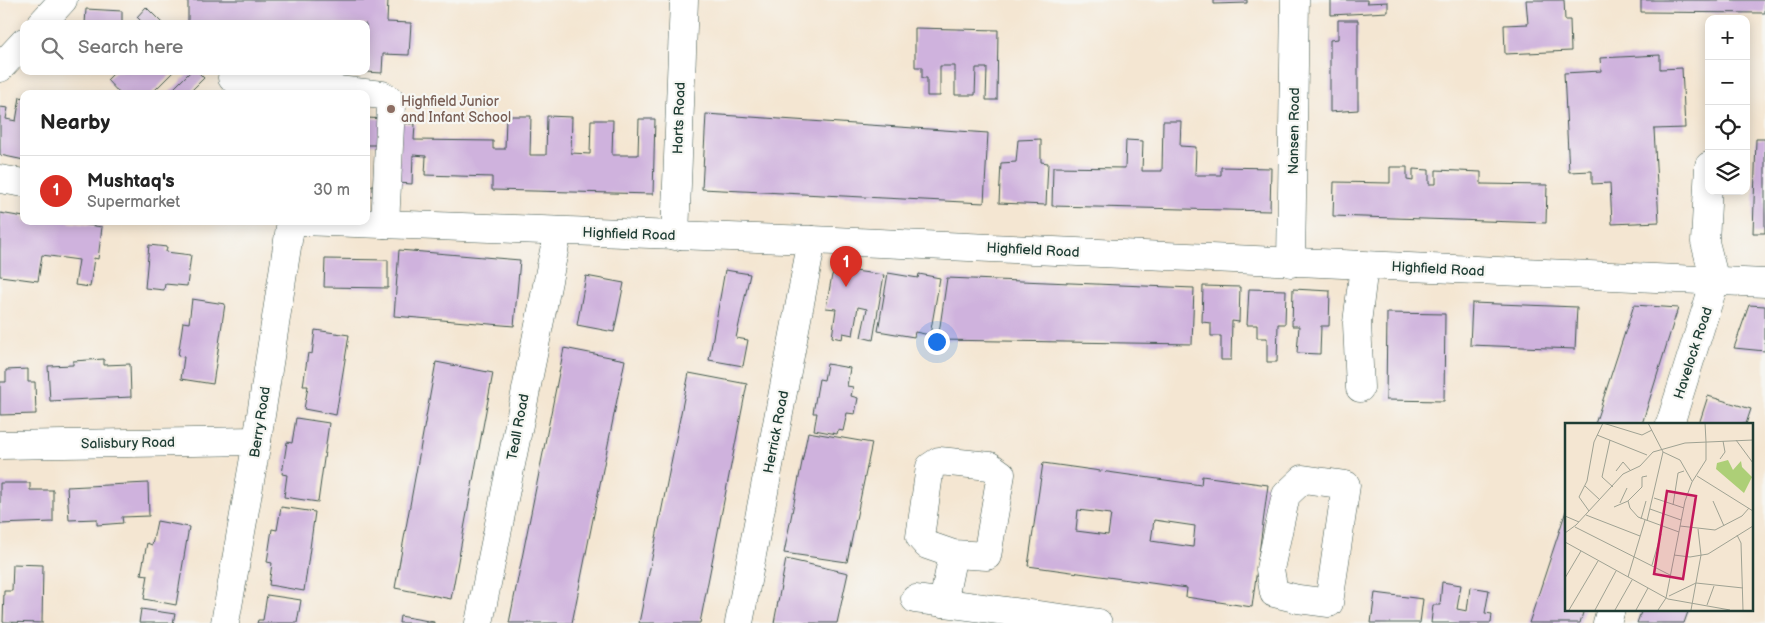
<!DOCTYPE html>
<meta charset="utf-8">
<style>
body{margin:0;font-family:"Balsamiq Sans",sans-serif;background:#f2f2f2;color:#222}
.controls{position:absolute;right:15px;top:15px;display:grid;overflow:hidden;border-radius:10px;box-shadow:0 2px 12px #0003}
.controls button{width:45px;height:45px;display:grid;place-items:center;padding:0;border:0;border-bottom:1px solid #e0e0e0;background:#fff;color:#222;font:25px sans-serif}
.you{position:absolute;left:936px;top:341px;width:18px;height:18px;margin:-12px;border:4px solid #fff;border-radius:50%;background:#1a73e8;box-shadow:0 0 0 8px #1a73e833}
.badge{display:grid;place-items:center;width:32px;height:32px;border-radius:50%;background:#d93025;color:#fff;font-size:16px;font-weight:700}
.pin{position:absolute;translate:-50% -41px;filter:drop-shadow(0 1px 2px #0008)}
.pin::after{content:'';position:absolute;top:26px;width:18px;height:15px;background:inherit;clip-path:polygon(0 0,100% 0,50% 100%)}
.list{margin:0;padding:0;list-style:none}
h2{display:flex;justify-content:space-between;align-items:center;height:65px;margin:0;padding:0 20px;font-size:21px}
h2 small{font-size:16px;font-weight:400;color:#767676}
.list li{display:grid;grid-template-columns:32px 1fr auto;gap:15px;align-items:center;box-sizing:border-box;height:70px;padding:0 20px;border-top:1px solid #e0e0e0}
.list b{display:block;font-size:19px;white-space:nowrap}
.list p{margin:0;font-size:16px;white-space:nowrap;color:#767676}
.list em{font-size:16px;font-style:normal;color:#767676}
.icon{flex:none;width:28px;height:28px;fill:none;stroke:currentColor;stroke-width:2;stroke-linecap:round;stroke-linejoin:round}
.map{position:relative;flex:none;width:1765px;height:623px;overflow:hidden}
.search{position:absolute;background:#fff;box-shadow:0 2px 12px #0003;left:20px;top:20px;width:350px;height:55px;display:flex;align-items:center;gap:12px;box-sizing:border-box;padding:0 18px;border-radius:10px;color:#767676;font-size:19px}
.panel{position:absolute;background:#fff;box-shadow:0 2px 12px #0003;left:20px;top:90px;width:350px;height:135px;border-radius:10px}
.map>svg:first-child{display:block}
</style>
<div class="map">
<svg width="1765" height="623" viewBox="0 0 1765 623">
<rect width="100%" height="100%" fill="#f6f6f2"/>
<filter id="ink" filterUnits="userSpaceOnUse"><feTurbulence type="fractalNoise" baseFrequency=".02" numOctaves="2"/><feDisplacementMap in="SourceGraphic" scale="10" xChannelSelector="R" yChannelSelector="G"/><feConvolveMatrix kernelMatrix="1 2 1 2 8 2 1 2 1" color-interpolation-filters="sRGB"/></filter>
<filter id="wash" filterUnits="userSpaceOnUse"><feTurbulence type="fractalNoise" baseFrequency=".0096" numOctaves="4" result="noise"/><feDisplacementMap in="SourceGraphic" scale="20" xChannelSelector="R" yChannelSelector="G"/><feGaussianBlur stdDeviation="1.12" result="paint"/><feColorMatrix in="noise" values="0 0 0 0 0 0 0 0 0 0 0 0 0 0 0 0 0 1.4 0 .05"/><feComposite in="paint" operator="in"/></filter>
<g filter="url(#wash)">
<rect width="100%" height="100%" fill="#f4e6d2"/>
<g id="blocks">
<!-- building -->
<g fill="#cfb2dd" fill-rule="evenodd">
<polygon points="188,0 388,0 387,22 411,23 409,55 383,54 382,73 366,72 366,24 188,24"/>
<polygon points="1214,0 1247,0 1247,3 1214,4"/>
<polygon points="1331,0 1367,0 1367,3 1388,2 1388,12 1331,15"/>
<polygon points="1526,0 1564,0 1565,20 1570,20 1571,51 1505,54 1504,25 1528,24"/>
<polygon points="1641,0 1765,0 1765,13 1641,12"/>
<polygon points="146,7 163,24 144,24 137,17"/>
<polygon points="86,9 122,11 122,24 85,24"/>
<polygon points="1338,20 1358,20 1358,110 1330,112 1330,40 1338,39"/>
<polygon points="915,28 998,30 997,100 986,100 987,68 976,68 975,95 955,95 955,66 940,66 940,96 927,96 927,78 922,78 922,67 915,67"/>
<polygon points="1660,55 1660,69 1682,68 1685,128 1654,129 1659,222 1612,224 1610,183 1592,184 1592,171 1569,172 1564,73 1601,71 1600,58"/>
<polygon points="116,71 174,71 151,94 120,94 107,80"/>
<polygon points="191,71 197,71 204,78 188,94 168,94"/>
<polygon points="20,97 24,98 24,160 0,155 0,107 8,108 6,119 16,121"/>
<polygon points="706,114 988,133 984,203 702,189"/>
<polygon points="506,116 531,116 530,155 546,155 547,116 572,117 571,153 590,154 591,120 613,120 612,155 638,155 639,119 655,119 653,194 492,190 492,177 425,175 426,156 413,155 412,184 398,183 401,123 415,124 414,140 493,141 493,149 505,149"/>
<polygon points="366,118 388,119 387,145 366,145"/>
<polygon points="1163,121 1181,121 1180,146 1196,147 1195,175 1221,175 1221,167 1271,168 1270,211 1052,206 1053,167 1125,168 1126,140 1143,141 1142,171 1162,171"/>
<polygon points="1041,139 1041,162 1048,163 1046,205 999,203 1001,163 1016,162 1018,140"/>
<polygon points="1756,139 1765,139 1765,233 1753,233"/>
<polygon points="1390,167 1407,167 1407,180 1413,181 1413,169 1429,170 1429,184 1436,184 1436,170 1481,172 1481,184 1547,185 1546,223 1333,216 1334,182 1390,183"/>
<rect x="366" y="186" width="8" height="10"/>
<polygon points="0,213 24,217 24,221 60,221 102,227 98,259 94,258 90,287 75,285 79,260 42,255 38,281 0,276"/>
<polygon points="149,245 167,247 166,252 191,255 187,286 165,284 164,290 145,288"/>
<polygon points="399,250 520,260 514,326 394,316"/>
<polygon points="325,259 388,260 388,288 324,287"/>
<polygon points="840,269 884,275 873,340 861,337 867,309 858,307 853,335 843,333 842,339 832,337 836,309 826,308 832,275"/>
<polygon points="725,270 750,274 736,338 748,340 743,366 709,360"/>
<polygon points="888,273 918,278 919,274 940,278 930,335 915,332 914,337 878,331"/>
<polygon points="586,276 624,283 614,332 577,325"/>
<polygon points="947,278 1194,288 1192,344 938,340"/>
<polygon points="1203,286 1240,287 1239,322 1232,321 1231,360 1221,360 1221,336 1211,336 1211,323 1202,322"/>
<polygon points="1249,289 1286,290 1285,324 1278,324 1277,362 1267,362 1267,338 1257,338 1257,325 1247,325"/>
<polygon points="1293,289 1330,291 1329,326 1321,326 1320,354 1297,353 1299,326 1292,326"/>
<polygon points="192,299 225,304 213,384 181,379 184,357 178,356 183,322 189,323"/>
<polygon points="1472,303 1577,307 1575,349 1470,345"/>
<polygon points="1634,305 1678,308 1642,424 1595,424"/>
<polygon points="1749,305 1765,306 1765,351 1734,348"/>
<polygon points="1387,313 1445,314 1444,401 1386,400"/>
<polygon points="315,330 349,335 336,415 304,409 308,386 303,386 308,353 312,354"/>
<polygon points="564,348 625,360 572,623 509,623"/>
<polygon points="104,359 104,365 130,364 131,397 50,401 48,366 73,365 73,361"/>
<polygon points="436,362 493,373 451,599 395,588"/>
<polygon points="827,364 850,368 847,386 853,387 851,396 858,398 855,414 847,413 843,431 838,430 837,434 814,430 817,413 813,413 819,379 824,380"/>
<polygon points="28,369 28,382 35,382 36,414 0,415 0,382 6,382 6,370"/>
<polygon points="689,373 747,384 700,623 639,623"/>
<polygon points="1708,396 1751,409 1746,424 1699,424"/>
<polygon points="296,418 329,423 318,502 284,497 287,475 282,474 287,442 292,443"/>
<polygon points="808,432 872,443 847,562 784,553"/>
<path d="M 1043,463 L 1201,485 L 1202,476 L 1268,485 L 1252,607 L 1186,597 L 1187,588 L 1028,566 ZM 1078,510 L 1111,514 L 1108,535 L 1076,531 ZM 1154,520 L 1195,526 L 1193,547 L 1151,541 Z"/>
<polygon points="0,483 30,483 30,490 53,490 53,522 0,524"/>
<polygon points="148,483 149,516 122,517 123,523 97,525 97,519 69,520 67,487"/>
<polygon points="281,507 315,512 304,591 269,585 272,563 267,562 272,529 277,530"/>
<polygon points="1566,511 1566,609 1584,609 1580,623 1529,623"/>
<polygon points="157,521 189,527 176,605 144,599 148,575 141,574 147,543 152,545"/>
<polygon points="786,559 848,573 837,623 774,623"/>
<polygon points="13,564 43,565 42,623 3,622 4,591 12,591"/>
<polygon points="1442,582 1461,585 1457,609 1467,611 1470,587 1489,590 1485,613 1492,614 1491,623 1431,623 1433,605 1440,605"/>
<polygon points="1375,593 1423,599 1420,623 1371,623"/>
<polygon points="267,595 301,600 297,623 257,623 258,620 263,620"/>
<polygon points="141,609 175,614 173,623 139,623"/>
<polygon points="1642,609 1689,609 1684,623 1637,623"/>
<polygon points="400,616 434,622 434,623 399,623"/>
</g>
</g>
</g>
<g filter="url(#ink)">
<use href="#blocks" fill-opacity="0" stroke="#3f564c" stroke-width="1"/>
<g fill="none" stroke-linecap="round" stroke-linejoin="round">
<defs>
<g id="minor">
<polyline points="41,24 63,0"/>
<polyline points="0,68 24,42"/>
<polyline points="232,78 382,95 389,99 391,106 385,224"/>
<polyline points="675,236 684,0"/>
<polyline points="1291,263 1295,0"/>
<polyline points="1360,388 1357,323 1364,266"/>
<polyline points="1670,424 1715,281 1705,242 1709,166"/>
<polyline points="0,445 257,441"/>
<polygon points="1303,479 1346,485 1329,603 1298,599 1274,593 1270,569 1286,495"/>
<polyline points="915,599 1098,623"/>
<polyline points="943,603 953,554 987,556 1001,474 990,466 939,461 930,467 920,537 927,545 953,554"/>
<polyline points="225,623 257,441 291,221"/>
<polyline points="479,623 558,231"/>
<polyline points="739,623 812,240"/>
<polyline points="1607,623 1611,609"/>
</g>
<g id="major">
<polyline points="0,179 24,183"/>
<polyline points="301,221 812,240 1765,283"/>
</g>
</defs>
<!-- minor casing -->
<use href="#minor" stroke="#3f564c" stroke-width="29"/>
<!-- major casing -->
<use href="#major" stroke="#3f564c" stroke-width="29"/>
<!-- minor -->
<use href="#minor" stroke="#fff" stroke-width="28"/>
<!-- major -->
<use href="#major" stroke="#fff" stroke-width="28"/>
</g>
</g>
<!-- markers -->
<circle fill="#8d6e63" stroke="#f6f6f2" stroke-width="2" cx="391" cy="109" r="5"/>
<g text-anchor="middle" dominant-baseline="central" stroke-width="4.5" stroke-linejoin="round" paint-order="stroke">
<!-- education labels -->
<g font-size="14" fill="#785e54" stroke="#f6f6f2" text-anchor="start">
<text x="401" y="101">Highfield Junior<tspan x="401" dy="16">and Infant School</tspan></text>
</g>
<!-- street labels -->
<g font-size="14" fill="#1f3d34" stroke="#f6f6f2">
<text transform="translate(679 118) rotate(-88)">Harts Road</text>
<text transform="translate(1294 131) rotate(-89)">Nansen Road</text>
<text transform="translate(629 234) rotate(2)">Highfield Road</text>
<text transform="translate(1033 250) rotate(3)">Highfield Road</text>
<text transform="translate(1438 269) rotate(3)">Highfield Road</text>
<text transform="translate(1693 353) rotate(-72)">Havelock Road</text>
<text transform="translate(260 422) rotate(-81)">Berry Road</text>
<text transform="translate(518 427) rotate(-79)">Teall Road</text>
<text transform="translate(776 432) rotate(-79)">Herrick Road</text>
<text transform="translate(128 443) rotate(-1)">Salisbury Road</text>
</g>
</g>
<!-- overview -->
<g transform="translate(1565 423)">
<rect width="188" height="188" fill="#f4e6d2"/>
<path d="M 163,37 L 168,47 L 176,38 L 177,44 L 187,54 L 179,70 L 151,46 L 152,40 Z" fill="#adcf77"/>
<path fill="none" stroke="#9fa293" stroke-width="1" d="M 38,0 L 77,12 L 87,7M 140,0 L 141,19M 32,12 L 82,32M 45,17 L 37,54 L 48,64M 171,17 L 188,40M 98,29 L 115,37 L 127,58M 155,36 L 160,29 L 158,18M 51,48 L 58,39 L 65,47M 82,53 L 77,54 L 77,64 L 63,78 L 65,85 L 73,94 L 114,109M 132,53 L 188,88M 20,63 L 35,77M 89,75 L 119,85M 148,78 L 159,103M 55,80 L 62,65M 108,82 L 113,50 L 119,48M 49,84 L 63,78M 85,86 L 116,97M 24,88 L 14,74 L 22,58 L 29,19 L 38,0M 21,92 L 75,113M 0,93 L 14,99M 76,96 L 81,78M 82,98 L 98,29 L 83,0M 115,103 L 150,107 L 177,93 L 184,85M 10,104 L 105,152M 0,110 L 11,102 L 58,51 L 75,43 L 88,29 L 120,20 L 188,17M 172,112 L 176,120 L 178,187M 0,119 L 103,176 L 165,187M 109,132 L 125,134 L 143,131 L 188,103M 87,142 L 96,111M 63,154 L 80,97M 0,155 L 16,128M 104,173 L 131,160 L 178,165M 142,182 L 149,163M 4,187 L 33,138M 30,187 L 51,148M 50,187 L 67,157M 71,187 L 83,165M 93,187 L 101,175 L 120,78 L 127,59 L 141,37 L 141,19M 126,187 L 136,132 L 133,106"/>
<path fill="#c2185b" fill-opacity="0.15" stroke="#c2185b" stroke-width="2.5" d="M 102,68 L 131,73 L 118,156 L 89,151 Z"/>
<rect width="188" height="188" fill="none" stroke="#1f3d34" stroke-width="2.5"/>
</g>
</svg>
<div class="controls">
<button>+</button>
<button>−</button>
<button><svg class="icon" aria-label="locate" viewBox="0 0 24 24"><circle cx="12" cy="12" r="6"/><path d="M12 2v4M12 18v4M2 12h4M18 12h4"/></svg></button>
<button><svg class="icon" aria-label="layers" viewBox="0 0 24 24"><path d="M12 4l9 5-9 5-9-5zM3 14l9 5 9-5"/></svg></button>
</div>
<div class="you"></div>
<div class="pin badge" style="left:846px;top:287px">1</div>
<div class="search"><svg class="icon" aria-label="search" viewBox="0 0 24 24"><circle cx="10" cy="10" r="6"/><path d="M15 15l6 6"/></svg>Search here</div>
<section class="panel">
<h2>Nearby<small></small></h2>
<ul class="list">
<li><span class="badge">1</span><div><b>Mushtaq's</b><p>Supermarket</p></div><em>30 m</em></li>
</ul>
</section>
</div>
